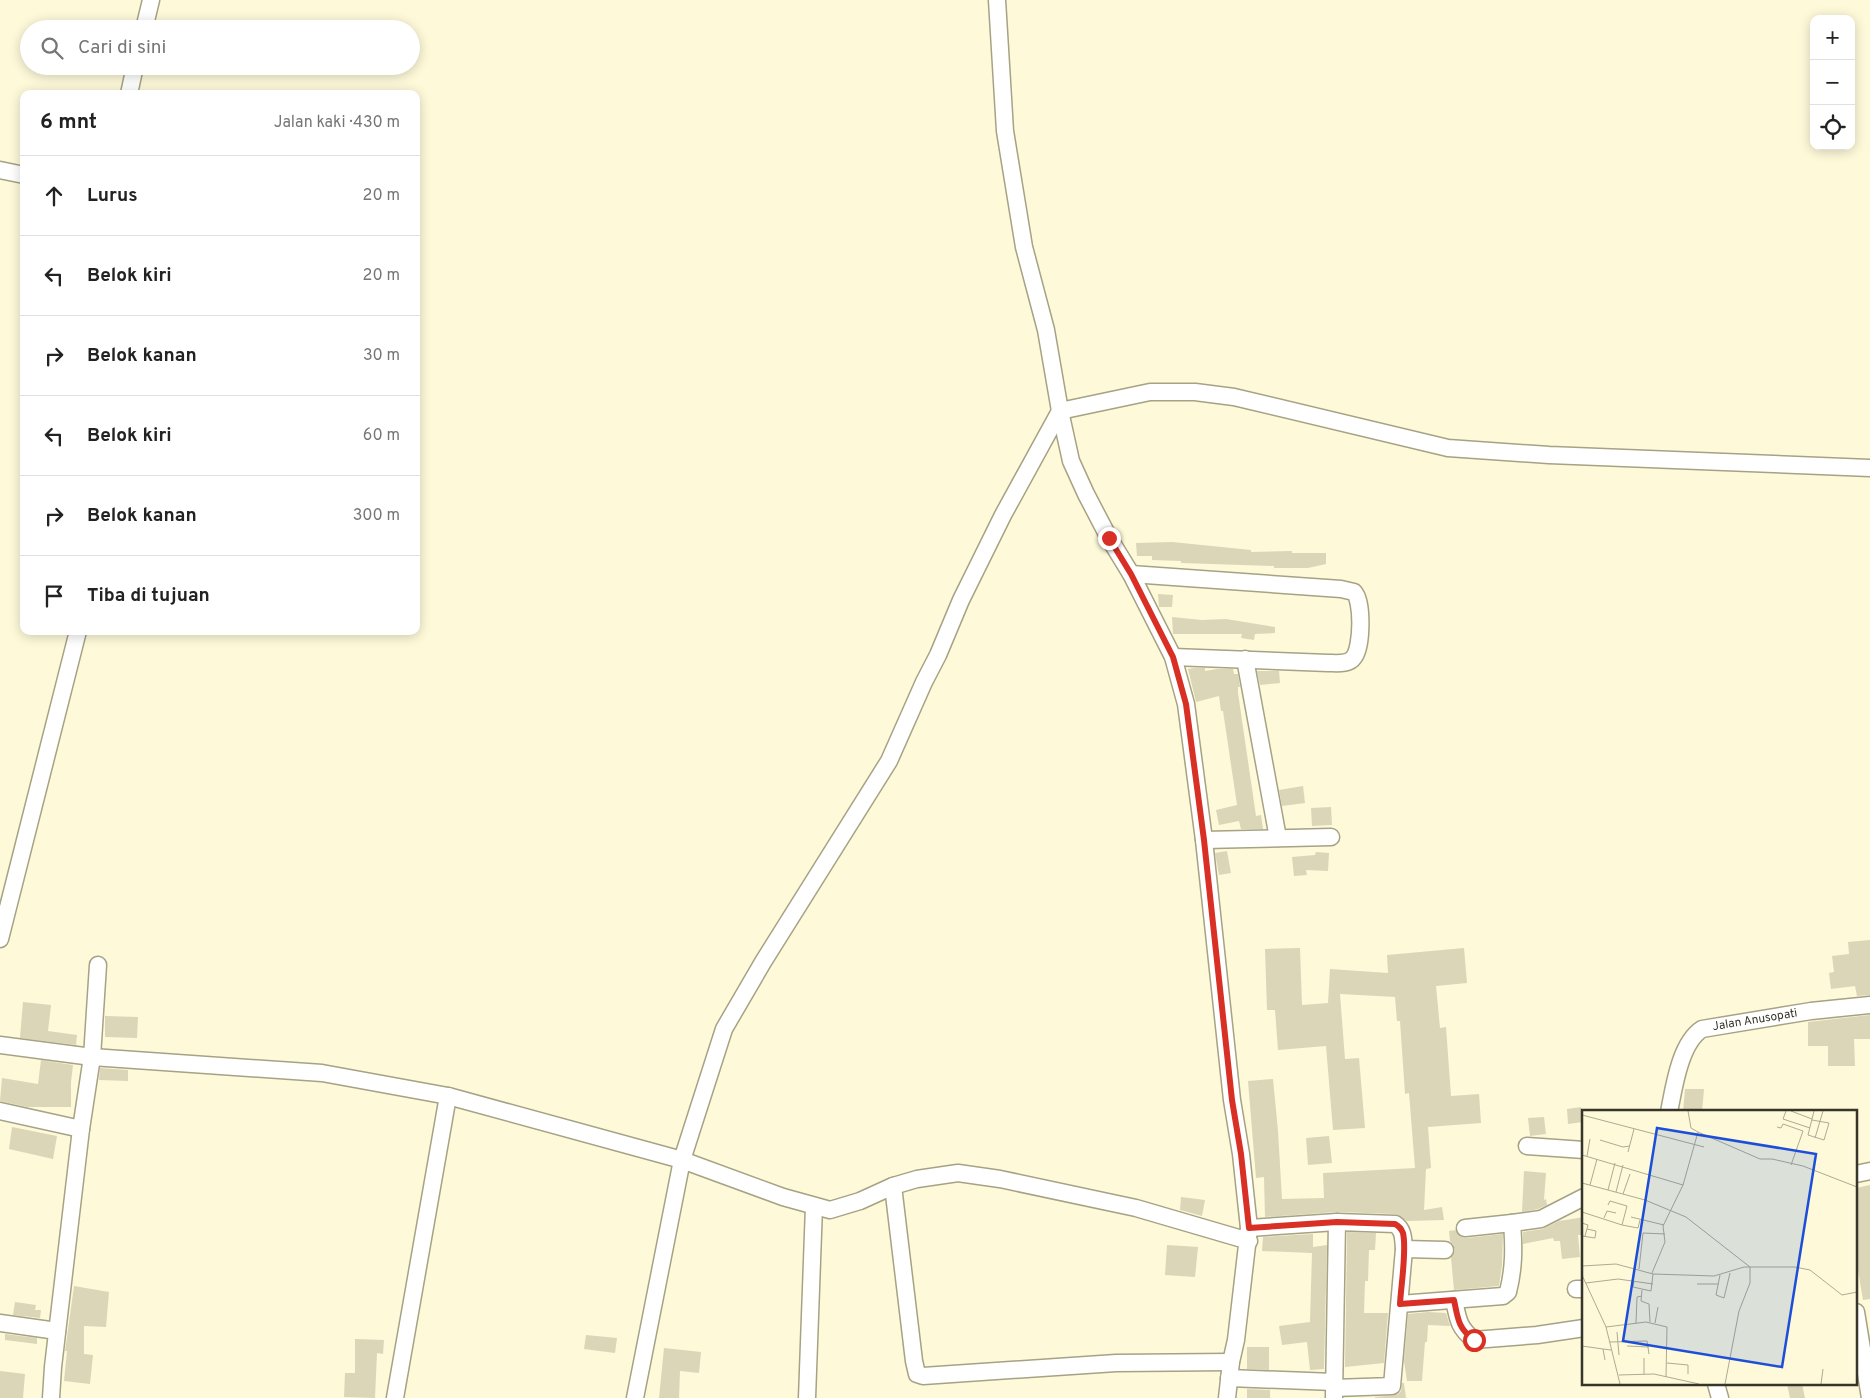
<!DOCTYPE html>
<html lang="id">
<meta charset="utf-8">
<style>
body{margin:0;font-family:Overpass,sans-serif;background:#f6f6f6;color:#222}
.controls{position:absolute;right:15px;top:15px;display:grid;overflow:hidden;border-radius:10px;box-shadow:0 2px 12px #0003}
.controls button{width:45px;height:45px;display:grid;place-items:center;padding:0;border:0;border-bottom:1px solid #e0e0e0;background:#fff;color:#222;font:25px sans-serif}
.stop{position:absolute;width:15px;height:15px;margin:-11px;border:4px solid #d93025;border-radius:50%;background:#fff}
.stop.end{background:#d93025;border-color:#fff;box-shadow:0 1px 5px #0008}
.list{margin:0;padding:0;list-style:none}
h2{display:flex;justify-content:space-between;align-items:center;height:65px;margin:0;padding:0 20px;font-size:21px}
h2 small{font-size:16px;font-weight:400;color:#767676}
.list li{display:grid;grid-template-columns:32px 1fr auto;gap:15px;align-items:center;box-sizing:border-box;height:80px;padding:0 20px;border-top:1px solid #e0e0e0}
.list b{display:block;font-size:19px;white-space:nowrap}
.list em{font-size:16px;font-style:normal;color:#767676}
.icon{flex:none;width:28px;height:28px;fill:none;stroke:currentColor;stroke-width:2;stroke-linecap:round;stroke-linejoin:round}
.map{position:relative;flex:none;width:1870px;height:1398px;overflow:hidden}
.search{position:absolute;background:#fff;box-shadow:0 2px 12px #0003;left:20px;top:20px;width:400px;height:55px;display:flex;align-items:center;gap:12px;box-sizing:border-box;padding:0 18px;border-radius:28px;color:#767676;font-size:19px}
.panel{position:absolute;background:#fff;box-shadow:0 2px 12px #0003;left:20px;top:90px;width:400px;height:545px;border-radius:10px}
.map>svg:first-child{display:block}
</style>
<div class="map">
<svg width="1870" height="1398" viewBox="0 0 1870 1398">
<rect width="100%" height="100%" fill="#fdf9d9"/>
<!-- building -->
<g fill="#dad6b7">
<polygon points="1172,542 1251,550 1251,552 1292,551 1292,553 1326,553 1326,564 1308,568 1274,568 1274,566 1181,563 1181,561 1152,560 1152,556 1137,556 1136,543"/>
<polygon points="1158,594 1173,595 1172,607 1159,607"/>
<polygon points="1172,617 1202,620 1226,619 1275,627 1275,633 1255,634 1254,640 1241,638 1242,634 1173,634"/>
<polygon points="1194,668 1205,668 1205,671 1217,669 1233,669 1234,674 1238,674 1240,687 1238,687 1238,693 1256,816 1261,815 1263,829 1241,829 1239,821 1219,825 1216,810 1237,805 1223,711 1221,711 1219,696 1196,702 1188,669"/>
<polygon points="1257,671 1279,671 1280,683 1260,685"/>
<polygon points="1303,786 1305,803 1282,806 1279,790"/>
<polygon points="1331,807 1332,825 1312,826 1311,808"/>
<polygon points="1227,851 1231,873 1219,875 1215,853"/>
<polygon points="1316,852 1329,853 1328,871 1306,870 1307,875 1294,876 1292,857 1315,855"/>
<polygon points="1870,940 1870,995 1857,996 1855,986 1831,989 1829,973 1834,972 1832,956 1849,954 1848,942"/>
<polygon points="1300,948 1302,1005 1328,1003 1330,969 1388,973 1387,955 1464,948 1467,983 1436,986 1440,1028 1446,1027 1451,1096 1479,1094 1481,1123 1428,1127 1431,1168 1426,1169 1424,1210 1442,1207 1444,1220 1407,1221 1395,1214 1337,1212 1265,1217 1264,1177 1256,1178 1248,1081 1273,1079 1278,1131 1282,1199 1324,1198 1323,1173 1415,1168 1409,1093 1405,1094 1400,1021 1397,1021 1395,997 1340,994 1345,1059 1359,1058 1365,1128 1333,1130 1326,1046 1278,1050 1275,1010 1267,1010 1265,949"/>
<polygon points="23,1002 51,1005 48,1031 77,1035 76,1045 20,1038"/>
<polygon points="1870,1015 1870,1039 1854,1039 1855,1066 1828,1066 1828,1046 1808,1046 1808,1022"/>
<polygon points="105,1016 138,1017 137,1038 105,1037"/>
<polygon points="41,1060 73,1065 71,1082 71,1107 27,1107 0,1101 2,1078 38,1084"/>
<polygon points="100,1068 128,1070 128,1081 99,1080"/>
<polygon points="1685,1089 1704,1089 1702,1112 1683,1112"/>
<polygon points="1581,1107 1583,1122 1568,1124 1567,1109"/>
<polygon points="1544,1117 1546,1134 1530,1136 1528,1118"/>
<polygon points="12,1127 57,1136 53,1159 9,1149"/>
<polygon points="1329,1136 1332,1163 1308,1165 1306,1138"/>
<polygon points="1524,1171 1546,1173 1544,1200 1546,1199 1547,1205 1538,1209 1522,1212"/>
<polygon points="1870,1185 1870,1299 1863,1300 1856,1259 1856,1188"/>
<polygon points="1181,1197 1205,1200 1202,1216 1180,1210"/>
<polygon points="1584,1217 1584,1235 1578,1235 1580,1257 1562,1259 1560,1241 1554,1241 1553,1238 1523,1244 1523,1232 1543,1229 1559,1221"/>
<polygon points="1456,1230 1461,1237 1466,1238 1503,1234 1502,1265 1499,1286 1454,1290 1451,1258 1455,1250 1453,1245 1450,1241 1449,1231"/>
<polygon points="1347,1232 1376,1233 1375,1250 1369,1250 1368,1281 1365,1281 1364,1313 1388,1313 1384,1363 1345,1367"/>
<polygon points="1313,1234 1313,1247 1327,1245 1324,1369 1310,1370 1307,1342 1282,1345 1279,1326 1310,1322 1312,1253 1262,1251 1263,1237"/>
<polygon points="1167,1245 1198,1247 1195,1277 1165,1275"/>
<polygon points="74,1286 109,1292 106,1327 84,1326 84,1354 93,1355 90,1384 64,1381 67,1351 65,1351"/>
<polygon points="15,1302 36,1305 35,1310 41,1310 40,1318 13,1315"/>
<polygon points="1428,1312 1446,1313 1450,1326 1428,1325 1427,1342 1425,1342 1422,1381 1407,1381 1404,1361 1408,1314"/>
<polygon points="5,1334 37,1338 37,1344 5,1340"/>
<polygon points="586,1335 617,1338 615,1353 584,1349"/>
<polygon points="355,1339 384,1340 383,1354 377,1353 375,1398 344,1397 345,1373 355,1373"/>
<polygon points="1247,1347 1269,1347 1269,1370 1247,1369"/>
<polygon points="664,1348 701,1352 699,1373 680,1371 679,1398 659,1398"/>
<polygon points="0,1371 25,1374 23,1398 0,1398"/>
<polygon points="1402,1383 1404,1383 1406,1398 1375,1398 1375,1397 1397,1395 1401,1391"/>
<polygon points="1787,1384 1802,1384 1805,1398 1790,1398"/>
<polygon points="1247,1389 1270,1390 1270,1398 1247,1398"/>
</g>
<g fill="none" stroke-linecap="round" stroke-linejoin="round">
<defs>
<g id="minor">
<polyline points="997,0 1005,131 1024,247 1046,330 1060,411 1071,461 1086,494 1109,538 1131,574 1173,657 1186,704 1204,840 1232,1100 1241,1154 1249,1228 1236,1340 1231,1362 1227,1398"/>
<polyline points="144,29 151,0"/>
<polyline points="129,94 135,66"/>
<polyline points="0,170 24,175"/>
<path d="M 1131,574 L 1341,589 L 1354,592 C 1363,602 1362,646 1354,657 C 1349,665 1336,663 1328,663 L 1173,657"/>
<polyline points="1245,659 1278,838"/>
<polyline points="1204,840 1331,837"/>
<polyline points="0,939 78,631"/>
<polyline points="0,1045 92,1057 322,1073 448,1096 682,1160 783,1197 830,1210 860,1201 893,1186 917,1179 958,1173 1000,1179 1136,1208 1249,1241"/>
<polyline points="0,1111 81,1129"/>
<path id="s1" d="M 1669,1112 C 1674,1087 1680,1043 1702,1029 L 1811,1011 L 1870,1005"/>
<polyline points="1527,1146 1584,1150"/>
<polyline points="1856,1174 1870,1171"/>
<polyline points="893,1186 914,1361 917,1374 923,1376 1116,1363 1231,1362"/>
<path d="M 1249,1228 L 1337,1222 L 1395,1224 C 1404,1230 1403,1239 1404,1249 L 1392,1386 L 1334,1388"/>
<polyline points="1465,1228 1512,1223"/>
<polyline points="1404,1249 1445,1250"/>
<polyline points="1576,1289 1584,1289"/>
<path d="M 1454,1300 C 1458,1319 1458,1327 1474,1340 L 1537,1335 L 1584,1328"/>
<path d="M 1400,1304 L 1503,1296 L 1508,1292 C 1514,1268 1514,1248 1512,1223 L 1541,1219 L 1584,1197"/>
<polyline points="1856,1312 1870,1398"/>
<polyline points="0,1323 57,1331"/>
<polyline points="1229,1378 1334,1382"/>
<polyline points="1716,1384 1720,1398"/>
<polyline points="1334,1397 1337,1222"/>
<polyline points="51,1398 53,1367 81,1129 92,1057 98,965"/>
<polyline points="395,1398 448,1096"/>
<polyline points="635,1398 682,1160 724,1029 763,962 889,761 924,682 938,655 961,600 1003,515 1060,411 1150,392 1195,392 1234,397 1448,448 1549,455 1870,468"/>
<polyline points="807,1398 814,1206"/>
</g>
</defs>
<!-- minor casing -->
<use href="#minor" stroke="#a6a284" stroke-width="19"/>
<!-- minor -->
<use href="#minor" stroke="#fff" stroke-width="16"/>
</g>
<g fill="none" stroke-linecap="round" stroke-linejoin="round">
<!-- route -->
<path stroke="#d93025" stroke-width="6" d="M 1109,538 L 1131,574 L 1173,657 L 1186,704 L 1204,840 L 1232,1100 L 1241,1154 L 1249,1228 L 1337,1222 L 1395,1224 C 1399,1226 1401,1228 1403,1233 C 1407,1250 1401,1285 1400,1304 L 1454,1300 C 1458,1319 1458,1328 1474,1340"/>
</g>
<g text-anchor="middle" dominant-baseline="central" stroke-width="4" stroke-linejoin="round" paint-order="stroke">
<!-- street labels -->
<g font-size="12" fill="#373529" stroke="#fdf9d9">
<text stroke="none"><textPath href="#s1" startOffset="145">Jalan Anusopati</textPath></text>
</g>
</g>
<!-- overview -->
<g transform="translate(1582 1110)">
<rect width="275" height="275" fill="#fdf9d9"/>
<path fill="none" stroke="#aeab93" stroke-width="1" d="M 106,1 L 109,18 L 116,22 L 178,49 L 190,49 L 221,56 L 275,77M 204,1 L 201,9 L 228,18M 209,1 L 230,9M 0,5 L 122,37M 230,10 L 247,13 L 242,30 L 226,25 L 232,1M 195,17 L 199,18 L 201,14 L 221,21 L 209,55M 233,28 L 241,1M 18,30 L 41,37 L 48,36M 46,42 L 52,19M 0,45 L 101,75M 5,46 L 8,29M 0,73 L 63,90 L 104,107 L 168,157 L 168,173 L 157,201 L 143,274M 8,75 L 15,49M 26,80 L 33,53M 34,82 L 41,55M 41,84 L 48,64M 0,102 L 40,115 L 45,96 L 28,91 L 26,95M 49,107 L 82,115M 22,108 L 25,101 L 34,103M 0,113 L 6,115 L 3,126M 40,115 L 56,118 L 58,110M 0,126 L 13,128 L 14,121 L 5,119M 0,156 L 34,154 L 71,164 L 132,166 L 162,157 L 213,157 L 228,160 L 260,185 L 275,182M 57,159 L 61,123 L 83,124M 70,163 L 83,132 L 81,116 L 101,75 L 116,22M 0,165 L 24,217 L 38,274M 138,165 L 134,185 L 142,188 L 148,163M 52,171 L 51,177 L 69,181 L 71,164M 4,173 L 36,169 L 71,174M 115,174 L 136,174M 60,180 L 59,191 L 67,194 L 68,212M 54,213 L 55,187 L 60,186M 73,213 L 76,197M 24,217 L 64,212 L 85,217 L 84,267M 35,222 L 37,245M 28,232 L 65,231 L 67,244M 0,236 L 21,239M 45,236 L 67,237M 62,248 L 62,264M 23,250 L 21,239 L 29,240M 85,253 L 106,255 L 106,264M 37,265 L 72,264 L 117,274M 239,274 L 241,259"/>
<path fill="#1d4ed8" fill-opacity="0.15" stroke="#1d4ed8" stroke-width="2.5" d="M 75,18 L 234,44 L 200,257 L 41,231 Z"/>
<rect width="275" height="275" fill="none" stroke="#373529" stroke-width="2.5"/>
</g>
</svg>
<div class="controls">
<button>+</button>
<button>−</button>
<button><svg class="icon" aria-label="locate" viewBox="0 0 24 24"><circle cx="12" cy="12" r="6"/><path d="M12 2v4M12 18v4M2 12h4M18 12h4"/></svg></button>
</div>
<div class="stop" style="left:1474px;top:1340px"></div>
<div class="stop end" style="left:1109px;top:538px"></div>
<div class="search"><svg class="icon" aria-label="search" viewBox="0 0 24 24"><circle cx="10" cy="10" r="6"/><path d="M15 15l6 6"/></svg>Cari di sini</div>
<section class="panel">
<h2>6 mnt<small>Jalan kaki · 430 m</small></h2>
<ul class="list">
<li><svg class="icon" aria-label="ahead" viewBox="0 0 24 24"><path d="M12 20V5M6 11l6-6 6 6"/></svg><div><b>Lurus</b></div><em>20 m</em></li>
<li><svg class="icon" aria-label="left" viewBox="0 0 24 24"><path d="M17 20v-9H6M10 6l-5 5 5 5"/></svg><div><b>Belok kiri</b></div><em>20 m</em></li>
<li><svg class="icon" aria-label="right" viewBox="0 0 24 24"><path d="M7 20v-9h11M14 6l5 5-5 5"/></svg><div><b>Belok kanan</b></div><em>30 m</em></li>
<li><svg class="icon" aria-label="left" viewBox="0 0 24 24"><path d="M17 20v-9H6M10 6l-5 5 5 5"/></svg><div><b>Belok kiri</b></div><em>60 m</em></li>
<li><svg class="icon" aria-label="right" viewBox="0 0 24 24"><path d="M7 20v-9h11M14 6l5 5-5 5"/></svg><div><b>Belok kanan</b></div><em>300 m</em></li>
<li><svg class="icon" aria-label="arrive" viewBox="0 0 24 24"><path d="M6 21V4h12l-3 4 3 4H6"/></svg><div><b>Tiba di tujuan</b></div></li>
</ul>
</section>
</div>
